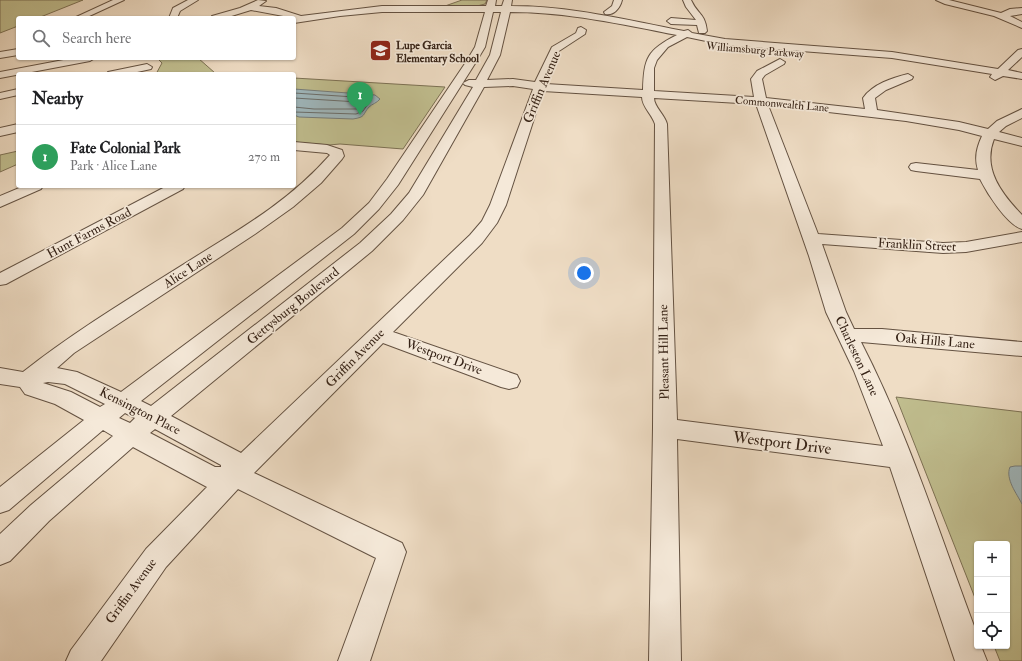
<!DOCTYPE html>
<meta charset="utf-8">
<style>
body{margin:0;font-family:"IM FELL Double Pica",serif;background:#f2f2f2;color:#202124}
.controls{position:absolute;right:12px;bottom:12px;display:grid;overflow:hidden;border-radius:4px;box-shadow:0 1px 3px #0004}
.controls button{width:36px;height:36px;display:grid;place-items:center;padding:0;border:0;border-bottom:1px solid #e0e0e0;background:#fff;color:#202124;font:20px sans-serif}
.you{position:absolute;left:584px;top:273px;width:14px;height:14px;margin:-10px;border:3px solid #fff;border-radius:50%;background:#1a73e8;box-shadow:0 0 0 6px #1a73e833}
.badge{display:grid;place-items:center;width:26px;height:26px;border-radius:50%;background:#2563eb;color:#fff;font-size:13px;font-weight:700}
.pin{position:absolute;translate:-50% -33px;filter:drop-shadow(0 1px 2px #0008)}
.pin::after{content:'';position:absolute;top:21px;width:14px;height:12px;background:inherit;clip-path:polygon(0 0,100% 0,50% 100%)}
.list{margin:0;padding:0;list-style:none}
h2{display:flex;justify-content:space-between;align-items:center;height:52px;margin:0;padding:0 16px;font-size:17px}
h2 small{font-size:13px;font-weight:400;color:#757577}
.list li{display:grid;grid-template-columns:26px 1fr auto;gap:12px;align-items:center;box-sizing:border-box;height:64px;padding:0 16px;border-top:1px solid #e0e0e0}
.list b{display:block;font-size:15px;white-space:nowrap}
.list p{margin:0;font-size:13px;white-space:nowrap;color:#757577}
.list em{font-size:13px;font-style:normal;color:#757577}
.icon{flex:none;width:22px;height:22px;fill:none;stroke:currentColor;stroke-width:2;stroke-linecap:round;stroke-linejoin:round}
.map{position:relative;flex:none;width:1022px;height:661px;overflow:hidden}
.search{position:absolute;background:#fff;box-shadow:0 1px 3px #0004;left:16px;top:16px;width:280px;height:44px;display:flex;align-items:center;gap:10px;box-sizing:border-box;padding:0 14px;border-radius:4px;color:#757577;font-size:15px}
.panel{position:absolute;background:#fff;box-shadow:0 1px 3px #0004;left:16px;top:72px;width:280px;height:116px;border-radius:4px}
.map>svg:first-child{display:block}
</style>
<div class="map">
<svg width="1022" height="661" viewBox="0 0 1022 661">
<rect width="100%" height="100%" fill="#efddc5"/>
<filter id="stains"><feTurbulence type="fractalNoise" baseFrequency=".005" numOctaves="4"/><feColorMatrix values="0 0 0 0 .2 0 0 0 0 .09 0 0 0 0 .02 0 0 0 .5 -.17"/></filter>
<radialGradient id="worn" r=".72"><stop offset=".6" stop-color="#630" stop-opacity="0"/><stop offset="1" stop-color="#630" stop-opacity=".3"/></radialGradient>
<!-- green -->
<g fill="#c1bf90" stroke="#7c7154">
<polygon points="0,0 83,0 38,18 18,18 18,26 0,33"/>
<polygon points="462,0 487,0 485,4 477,6 445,6"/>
<polygon points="157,58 198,58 215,73 228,74 156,74 162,63"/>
<polygon points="294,78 445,87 403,149 340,144 329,145 294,142"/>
<polygon points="18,151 18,164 0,172 0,155"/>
<polygon points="896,397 1022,412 1022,661 1000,661 994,646 1007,646 1007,544 977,544 977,603"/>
</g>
<!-- water -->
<g fill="#9fb9c0" stroke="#757d7c">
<path d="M 294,89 L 375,95 L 380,99 C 377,103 372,104 369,107 C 362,115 366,117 353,119 L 299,117 L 294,115 Z"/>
<path d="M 1015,466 L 1022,466 L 1022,504 C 1017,494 1005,479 1010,467 Z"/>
</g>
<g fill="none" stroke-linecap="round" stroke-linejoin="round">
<!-- shore -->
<g stroke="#6a6e6c" stroke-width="1">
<polyline points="294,93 369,98 371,100 363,111 356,114 294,112"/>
<polyline points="294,98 358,102 360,104 357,109 314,109 294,107"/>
</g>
<defs>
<g id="minor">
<polygon points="113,0 124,0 85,18 74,18"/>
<polygon points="188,0 198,0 180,11 177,18 169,18 173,8"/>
<path d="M 258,0 L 266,1 L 259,6 L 276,8 L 301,16 L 382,6 L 486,6 L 488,0 L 496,0 L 495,6 L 502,6 L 504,0 L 512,0 L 511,6 C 570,6 627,20 684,31 L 688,30 L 692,33 L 725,39 L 892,52 L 998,69 L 1018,50 L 1022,49 L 1022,57 L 1008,70 L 1022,73 L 1022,79 L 1003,76 L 995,80 L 990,77 L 992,74 L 892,58 L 725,45 L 687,37 L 668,47 L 657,60 L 654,68 L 654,91 L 754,97 L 751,79 L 757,71 L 780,59 L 785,62 L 784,64 L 765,75 L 762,79 L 766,98 L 865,109 L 863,98 C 873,84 892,78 908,74 L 913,77 L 912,79 L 886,90 L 875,98 L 877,110 L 959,122 L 988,129 L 997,121 L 1022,109 L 1022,118 L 1006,126 L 999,132 L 1022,138 L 1022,146 L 994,139 C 982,169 1002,194 1022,215 L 1022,229 C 1007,225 987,193 980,179 L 916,171 L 911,170 L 909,167 L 911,164 L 916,163 L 978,170 C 974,157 977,147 982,136 L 959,130 L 906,121 L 768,105 L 818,234 L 943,243 L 966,242 L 1022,232 L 1022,242 L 966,252 L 943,253 L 822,244 L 846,312 L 854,329 L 882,329 L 1022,342 L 1022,356 L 861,342 C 909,435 940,536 977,634 L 977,646 L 981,646 L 987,661 L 955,661 L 890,467 L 677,439 L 681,661 L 649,661 L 653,428 L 655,124 C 652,114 642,107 642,97 L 543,91 L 506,205 L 497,223 L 482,243 L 393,332 L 517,375 L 520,381 L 517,387 L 509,389 L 501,387 L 383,343 L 254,473 L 402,543 L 406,552 L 370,661 L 338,661 L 376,558 L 238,489 L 166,567 L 101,661 L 66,661 L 71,650 L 146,549 L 207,487 L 133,447 L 49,521 L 10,561 L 0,565 L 0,534 L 31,505 L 113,436 L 103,430 L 9,510 L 0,513 L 0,487 L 84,420 L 55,404 L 25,394 L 20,387 L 0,384 L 0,368 L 23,372 C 79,328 140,292 200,254 C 249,224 292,198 330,155 L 327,153 L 294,150 L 294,142 L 327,145 L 342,150 L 344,156 L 342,159 L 321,183 L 293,207 L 255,234 L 74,353 L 57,368 L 77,372 L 121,392 L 342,228 L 369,203 L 387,179 L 466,62 L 475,47 L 485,12 L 382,12 L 340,16 L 294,23 L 294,18 L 251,10 L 225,18 L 211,18 L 212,16 L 240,8 ZM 493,12 L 501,12 L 490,55 L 476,80 L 469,80 L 463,83 L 465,85 L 473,87 L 409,193 L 391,214 L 360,243 L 151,406 L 141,401 L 354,234 L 379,209 L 398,185 L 476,62 L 485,47 ZM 510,12 C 567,12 620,24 677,35 C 647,50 644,58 643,90 L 546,84 L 559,51 L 585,34 L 586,30 L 581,27 L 578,28 L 576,33 L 552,47 L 535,82 L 513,79 L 487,80 L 500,55 ZM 513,86 L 533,89 L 490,205 L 482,221 L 470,235 L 241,453 L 171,416 L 372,251 L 403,220 L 423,195 L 484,87 ZM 654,98 L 756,104 L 809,256 L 826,312 L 854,371 L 883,446 L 677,420 L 667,124 C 665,115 654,107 654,98 ZM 48,382 L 65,384 L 105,404 L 100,407 L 71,392 L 43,383 ZM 125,413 L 135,418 L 130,423 L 119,418 ZM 155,429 L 221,465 L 221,467 L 215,467 L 150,433 Z"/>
<path d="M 614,0 L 622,0 C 620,8 614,16 605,14 L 604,12 L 612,6 Z"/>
<path d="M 683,0 L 691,0 C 698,15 705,13 707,31 L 705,33 L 699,33 L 697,25 L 671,24 L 667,21 L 671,18 L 696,20 L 686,7 Z"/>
<polygon points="936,0 949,0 1001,13 1010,9 1022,8 1022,14 1010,16 1022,22 1022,28 994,16 945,4"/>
<polygon points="18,49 18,55 0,58 0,52"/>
<polygon points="74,58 95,58 90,61 0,78 0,72"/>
<polygon points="147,64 152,67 151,69 128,74 107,74 108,72"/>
<polygon points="18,89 18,95 0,99 0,93"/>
<polygon points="18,124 18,132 0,136 0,128"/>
<polygon points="24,186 43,186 41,189 0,207 0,196"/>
<polygon points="167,186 185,186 183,189 6,284 0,285 0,273"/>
</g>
</defs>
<!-- minor casing -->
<use href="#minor" stroke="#645242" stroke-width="2"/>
<!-- minor -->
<use href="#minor" fill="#f5e9d9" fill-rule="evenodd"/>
</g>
<!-- icons -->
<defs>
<symbol id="school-square" viewBox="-11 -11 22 22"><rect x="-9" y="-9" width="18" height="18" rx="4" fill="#8f2418" stroke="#f5e9d9"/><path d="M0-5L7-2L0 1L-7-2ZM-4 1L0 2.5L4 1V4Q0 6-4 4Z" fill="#fff"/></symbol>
</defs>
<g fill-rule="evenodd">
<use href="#school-square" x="368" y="38" width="25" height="25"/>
</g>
<g text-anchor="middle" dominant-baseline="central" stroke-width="3.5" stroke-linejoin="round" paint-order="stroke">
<!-- far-poi labels -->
<g font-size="11" font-weight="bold" fill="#362317" stroke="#f5e9d9" text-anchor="start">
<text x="396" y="45">Lupe Garcia<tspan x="396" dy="13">Elementary School</tspan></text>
</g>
<!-- far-street labels -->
<g font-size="11" fill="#362317" stroke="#f5e9d9">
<text transform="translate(755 50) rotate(5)">Williamsburg Parkway</text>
<text transform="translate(782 104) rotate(5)">Commonwealth Lane</text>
</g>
<!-- street labels -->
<g font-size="13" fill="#362317" stroke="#f5e9d9">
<text transform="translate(542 87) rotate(-67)">Griffin Avenue</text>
<text transform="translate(89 233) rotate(-28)">Hunt Farms Road</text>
<text transform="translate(917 245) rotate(3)">Franklin Street</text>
<text transform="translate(188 270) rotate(-33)">Alice Lane</text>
<text transform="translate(293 306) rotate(-39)">Gettysburg Boulevard</text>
<text transform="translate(935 341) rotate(5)">Oak Hills Lane</text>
<text transform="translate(664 352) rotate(-91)">Pleasant Hill Lane</text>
<text transform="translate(857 356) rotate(65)">Charleston Lane</text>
<text transform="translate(444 357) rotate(20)">Westport Drive</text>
<text transform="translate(355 358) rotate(-45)">Griffin Avenue</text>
<text transform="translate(140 411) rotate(27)">Kensington Place</text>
<text transform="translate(131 591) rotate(-54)">Griffin Avenue</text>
</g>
<!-- near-street labels -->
<g font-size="16" fill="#362317" stroke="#f5e9d9">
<text transform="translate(782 443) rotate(7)">Westport Drive</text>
</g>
</g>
<rect width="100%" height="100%" filter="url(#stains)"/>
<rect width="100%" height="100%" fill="url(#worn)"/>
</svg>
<div class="controls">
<button>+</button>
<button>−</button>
<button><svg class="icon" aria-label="locate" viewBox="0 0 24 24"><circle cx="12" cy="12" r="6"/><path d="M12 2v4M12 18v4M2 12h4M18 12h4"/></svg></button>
</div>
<div class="you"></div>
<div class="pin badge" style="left:360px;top:115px;background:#2e9e5b">1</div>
<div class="search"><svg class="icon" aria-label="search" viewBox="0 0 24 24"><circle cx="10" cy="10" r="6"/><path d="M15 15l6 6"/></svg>Search here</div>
<section class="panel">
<h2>Nearby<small></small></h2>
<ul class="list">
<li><span class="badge" style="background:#2e9e5b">1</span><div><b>Fate Colonial Park</b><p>Park · Alice Lane</p></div><em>270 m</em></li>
</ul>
</section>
</div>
